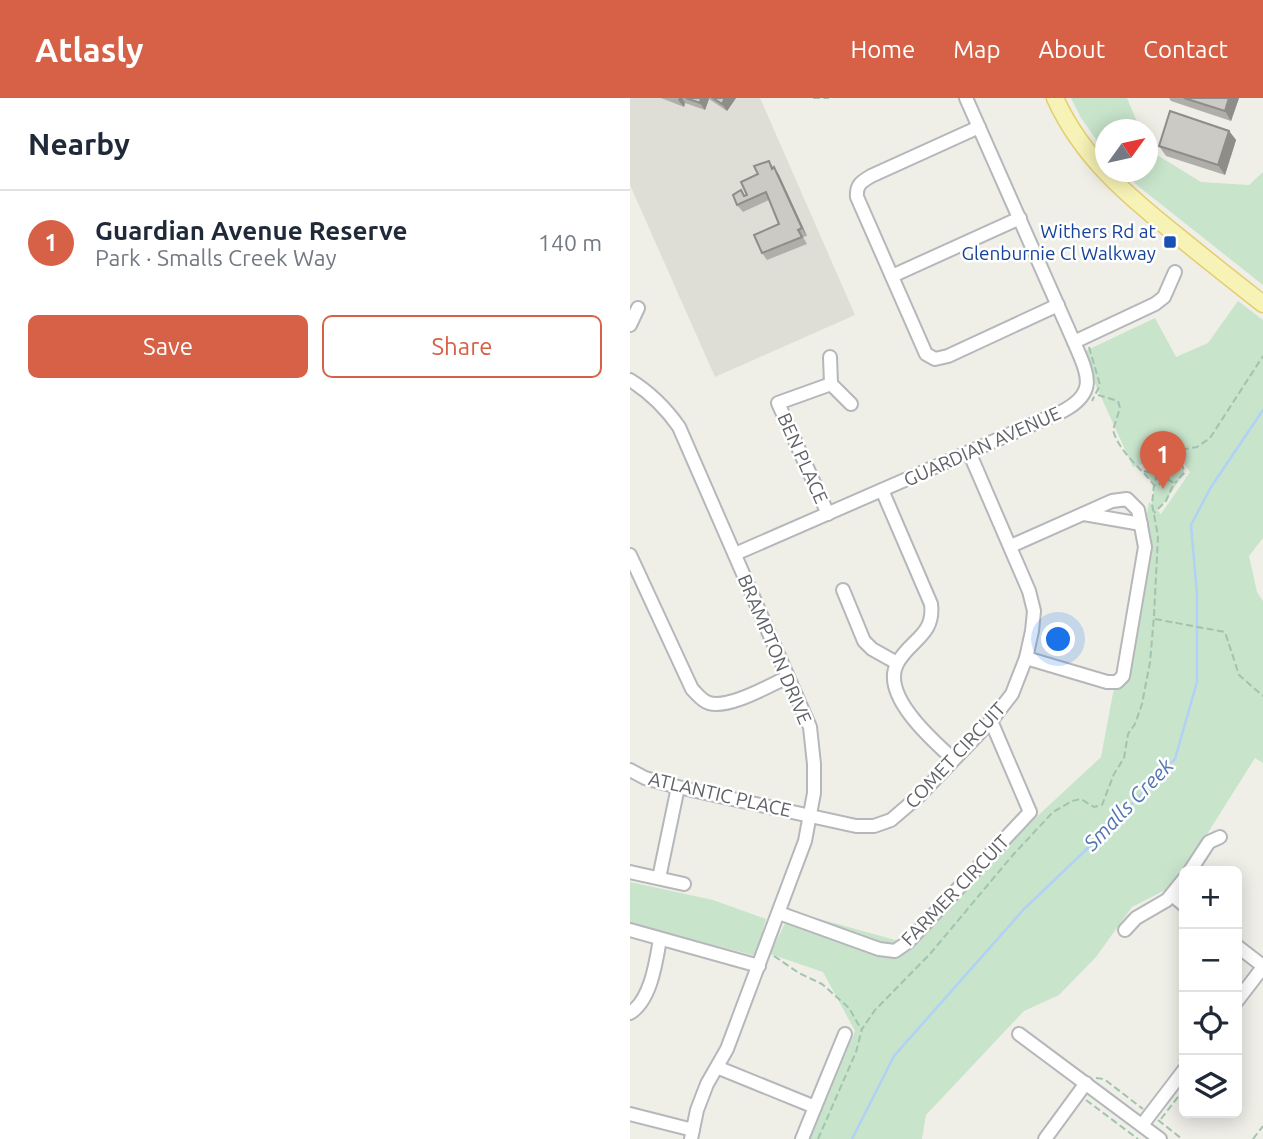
<!DOCTYPE html>
<meta charset="utf-8">
<style>
body{margin:0;font-family:Ubuntu,sans-serif;background:#f2f2f3;color:#1f2937}
.controls{position:absolute;right:21px;bottom:21px;display:grid;overflow:hidden;border-radius:10px;box-shadow:0 4px 18px #0003}
.controls button{width:63px;height:63px;display:grid;place-items:center;padding:0;border:0;border-bottom:2px solid #e0e1e3;background:#fff;color:#1f2937;font:35px sans-serif}
.compass{position:absolute;left:465px;top:21px;width:63px;height:63px;border-radius:50%;background:#fff;box-shadow:0 4px 18px #0003;rotate:57deg}
.you{position:absolute;left:429px;top:542px;width:24px;height:24px;margin:-18px;border:5px solid #fff;border-radius:50%;background:#1a73e8;box-shadow:0 0 0 10px #1a73e833}
.badge{display:grid;place-items:center;width:46px;height:46px;border-radius:50%;background:#d76146;color:#fff;font-size:23px;font-weight:700}
.pin{position:absolute;translate:-50% -58px;filter:drop-shadow(0 2px 4px #0008)}
.pin::after{content:'';position:absolute;top:37px;width:24px;height:21px;background:inherit;clip-path:polygon(0 0,100% 0,50% 100%)}
.list{margin:0;padding:0;list-style:none}
h2{display:flex;justify-content:space-between;align-items:center;height:91px;margin:0;padding:0 28px;font-size:30px}
h2 small{font-size:23px;font-weight:400;color:#747a83}
.list li{display:grid;grid-template-columns:46px 1fr auto;gap:21px;align-items:center;box-sizing:border-box;height:105px;padding:0 28px;border-top:2px solid #e0e1e3}
.list b{display:block;font-size:26px;white-space:nowrap}
.list p{margin:0;font-size:23px;white-space:nowrap;color:#747a83}
.list em{font-size:23px;font-style:normal;color:#747a83}
.actions{display:flex;gap:14px;padding:21px 28px}
.actions a{flex:1;padding:16px 0;border:2px solid #d76146;border-radius:10px;text-align:center;font-size:24px;color:#d76146}
.actions .main{background:#d76146;color:#fff}
.icon{flex:none;width:38px;height:38px;fill:none;stroke:currentColor;stroke-width:2;stroke-linecap:round;stroke-linejoin:round}
.map{position:relative;flex:none;width:633px;height:1041px;overflow:hidden}
header{display:flex;align-items:center;gap:42px;box-sizing:border-box;height:98px;padding:0 35px;background:#d76146;color:#fff}
header strong{font-size:33px}
nav{display:flex;gap:38px;margin-inline-start:auto;font-size:24px}
main{display:flex}
aside{flex:1;background:#fff}
.map>svg:first-child{display:block}
</style>
<header>
<strong>Atlasly</strong>
<nav><a>Home</a><a>Map</a><a>About</a><a>Contact</a></nav>
</header>
<main>
<aside>
<h2>Nearby<small></small></h2>
<ul class="list">
<li><span class="badge">1</span><div><b>Guardian Avenue Reserve</b><p>Park · Smalls Creek Way</p></div><em>140 m</em></li>
</ul>
<div class="actions"><a class="main">Save</a><a>Share</a></div>
</aside>
<div class="map">
<svg width="633" height="1041" viewBox="0 0 633 1041">
<rect width="100%" height="100%" fill="#efefe8"/>
<!-- education -->
<polygon fill="#dfded6" points="0,0 130,0 225,217 85,279 0,87"/>
<!-- green -->
<g fill="#c8e4cb">
<polygon points="441,0 497,0 510,31 475,32 475,54 451,20"/>
<polygon points="518,49 519,52 571,84 619,87 633,74 633,187 508,88 494,74 517,74"/>
<polygon points="608,203 633,222 633,440 619,458 627,494 633,503 633,665 625,660 545,787 502,809 466,859 429,897 394,913 296,1017 292,1041 180,1041 225,933 193,874 140,856 161,813 272,844 471,659 519,404 522,406 524,387 513,373 528,375 539,362 553,367 554,375 534,405 527,412 531,416 560,374 549,359 536,359 503,369 451,255 525,220 546,259 578,245"/>
<polygon points="0,784 83,802 136,821 126,858 0,825"/>
</g>
<g fill="none" stroke-linecap="round" stroke-linejoin="round">
<!-- stream -->
<polyline stroke="#b1d1f6" stroke-width="2.5" points="222,1041 264,958 394,811 483,726 545,661 567,584 567,496 561,427 581,389 633,312"/>
<defs>
<g id="minor">
<path d="M 349,29 L 241,78 C 231,84 226,87 227,99 L 296,256 L 305,261 L 318,258 L 428,207"/>
<polyline points="262,178 390,120"/>
<polyline points="0,227 8,210"/>
<polyline points="444,244 525,206 534,199 545,174"/>
<polyline points="200,259 201,286"/>
<path d="M 0,282 C 21,295 35,309 49,329 L 172,611 L 180,629 L 184,666 L 184,695 L 175,743 L 97,951 L 77,986 L 67,1012 L 61,1041"/>
<polyline points="201,286 221,306"/>
<path d="M 252,392 L 301,506 C 305,538 279,542 267,566 C 251,597 302,642 322,660"/>
<polyline points="198,416 148,305 201,286"/>
<polyline points="454,416 511,426"/>
<polyline points="381,448 482,403 497,401 508,412 515,449 493,578 487,584 477,584 396,560"/>
<path d="M 105,456 L 433,313 C 469,294 457,275 444,244 L 336,0"/>
<path d="M 0,457 L 62,591 C 68,597 72,603 79,605 C 99,611 138,588 158,579"/>
<polyline points="213,492 234,543 242,551 267,565"/>
<polyline points="0,672 15,680 48,689 226,728 244,728 261,722 289,698 361,623 382,596 396,560 402,533 404,513 399,493 339,354"/>
<polyline points="560,773 579,744 590,739"/>
<polyline points="0,774 54,786"/>
<polyline points="29,780 48,689"/>
<polyline points="542,797 554,807"/>
<polyline points="149,815 249,851 265,853 278,844 400,714 361,623"/>
<polyline points="0,832 129,868"/>
<polyline points="495,832 506,820 537,802 554,781"/>
<polyline points="607,848 633,868"/>
<polyline points="607,903 633,869"/>
<path d="M 0,915 C 21,902 26,864 30,841"/>
<polyline points="389,936 530,1041"/>
<polyline points="89,970 185,1009 172,1041"/>
<polyline points="185,1009 215,936"/>
<polyline points="0,1016 63,1032"/>
<polyline points="512,1027 554,972"/>
<polyline points="415,1041 456,985"/>
</g>
<path id="major" d="M 425,0 C 452,60 499,99 549,139 C 577,162 605,184 633,206"/>
</defs>
<!-- minor casing -->
<use href="#minor" stroke="#b5b7bb" stroke-width="16"/>
<!-- major casing -->
<use href="#major" stroke="#e3ce6e" stroke-width="19"/>
<!-- path -->
<g stroke="#a1c4af" stroke-width="2" stroke-dasharray="7 3.5" stroke-linecap="butt">
<polyline points="183,0 199,0"/>
<polyline points="459,249 470,287 462,303"/>
<path d="M 468,297 L 488,303 L 490,310 L 483,332 C 489,354 510,369 524,387 L 527,388 L 537,381 L 544,385 L 536,403 L 524,415"/>
<path d="M 541,361 C 549,363 554,366 554,375 L 545,385"/>
<polyline points="514,373 528,376"/>
<polyline points="525,521 595,534 609,577 633,598"/>
<polyline points="144,858 169,875 192,886 219,910 231,931"/>
<polyline points="607,919 612,912"/>
<polyline points="549,963 554,956"/>
<polyline points="466,980 474,981 513,1011"/>
<polyline points="456,1002 508,1041"/>
<polyline points="531,1021 551,995"/>
<polyline points="528,1022 552,1041"/>
<polyline points="188,1041 226,954 232,931 245,912 300,856 382,758 423,714 442,703 451,701 464,709 472,707 484,676 494,660 498,636 505,626 512,606 520,564 524,518 528,438 522,406 524,387 527,377 544,356 549,352 567,349 580,340 633,258"/>
<polyline points="623,1041 633,1028"/>
</g>
<!-- minor -->
<use href="#minor" stroke="#fff" stroke-width="12"/>
<!-- major -->
<use href="#major" stroke="#f7f3b6" stroke-width="16"/>
</g>
<!-- wall -->
<g fill="#afaea9">
<polygon points="31,0 106,0 97,13 79,1 75,12 55,5 54,9"/>
<polygon points="539,0 609,0 601,23 541,3"/>
<polygon points="599,33 606,42 595,77 536,58 529,48"/>
<polygon points="139,63 149,77 177,138 173,139 177,146 137,162 132,155 149,126 139,102 113,114 107,107 111,92 115,98 117,97 128,76"/>
</g>
<!-- shaded-wall -->
<g fill="#8e8d89">
<polygon points="49,0 52,0 55,5 54,9 48,2"/>
<polygon points="71,0 78,0 79,1 75,12 70,5"/>
<polygon points="95,0 106,0 97,13 92,6"/>
<polygon points="599,0 609,0 601,23 595,13"/>
<polygon points="599,33 606,42 595,77 588,67"/>
<polygon points="144,69 149,77 177,138 172,130"/>
</g>
<!-- building -->
<g fill="#cbcac4" stroke="#8e8d89" stroke-width="2">
<polygon points="56,0 71,0 70,5"/>
<polygon points="83,0 95,0 92,6"/>
<polygon points="554,0 599,0 595,13"/>
<polygon points="540,13 599,33 588,67 529,48"/>
<polygon points="139,63 142,71 144,69 172,130 168,132 172,139 132,155 124,137 149,126 136,94 107,107 103,97 111,92 114,98 117,97 111,84 128,76 124,68"/>
</g>
<!-- markers -->
<rect fill="#1a4fb4" stroke="#fff" stroke-width="2.5" x="533" y="137" width="14" height="14" rx="3.5"/>
<g text-anchor="middle" dominant-baseline="central" stroke-width="5" stroke-linejoin="round" paint-order="stroke">
<!-- transit labels -->
<g font-size="19" fill="#164399" stroke="#fff" text-anchor="end">
<text x="526" y="133">Withers Rd at<tspan x="526" dy="22">Glenburnie Cl Walkway</tspan></text>
</g>
<!-- street labels -->
<g font-size="19" fill="#5f6266" stroke="#fff">
<text transform="translate(352 348) rotate(-24)">GUARDIAN AVENUE</text>
<text transform="translate(173 360) rotate(66)">BEN PLACE</text>
<text transform="translate(145 551) rotate(67)">BRAMPTON DRIVE</text>
<text transform="translate(325 657) rotate(-47)">COMET CIRCUIT</text>
<text transform="translate(90 696) rotate(13)">ATLANTIC PLACE</text>
<text transform="translate(325 792) rotate(-46)">FARMER CIRCUIT</text>
</g>
<!-- water labels -->
<g font-size="21" font-style="italic" fill="#5376b0" stroke="#fff">
<text transform="translate(498 706) rotate(-46)">Smalls Creek</text>
</g>
</g>
</svg>
<div class="controls">
<button>+</button>
<button>−</button>
<button><svg class="icon" aria-label="locate" viewBox="0 0 24 24"><circle cx="12" cy="12" r="6"/><path d="M12 2v4M12 18v4M2 12h4M18 12h4"/></svg></button>
<button><svg class="icon" aria-label="layers" viewBox="0 0 24 24"><path d="M12 4l9 5-9 5-9-5zM3 14l9 5 9-5"/></svg></button>
</div>
<svg class="compass" viewBox="-18 -18 36 36"><path d="M0-13l5 13h-10z" fill="#e53935"/><path d="M0 13l5-13h-10z" fill="#747a83"/></svg>
<div class="you"></div>
<div class="pin badge" style="left:533px;top:391px">1</div>
</div>
</main>
